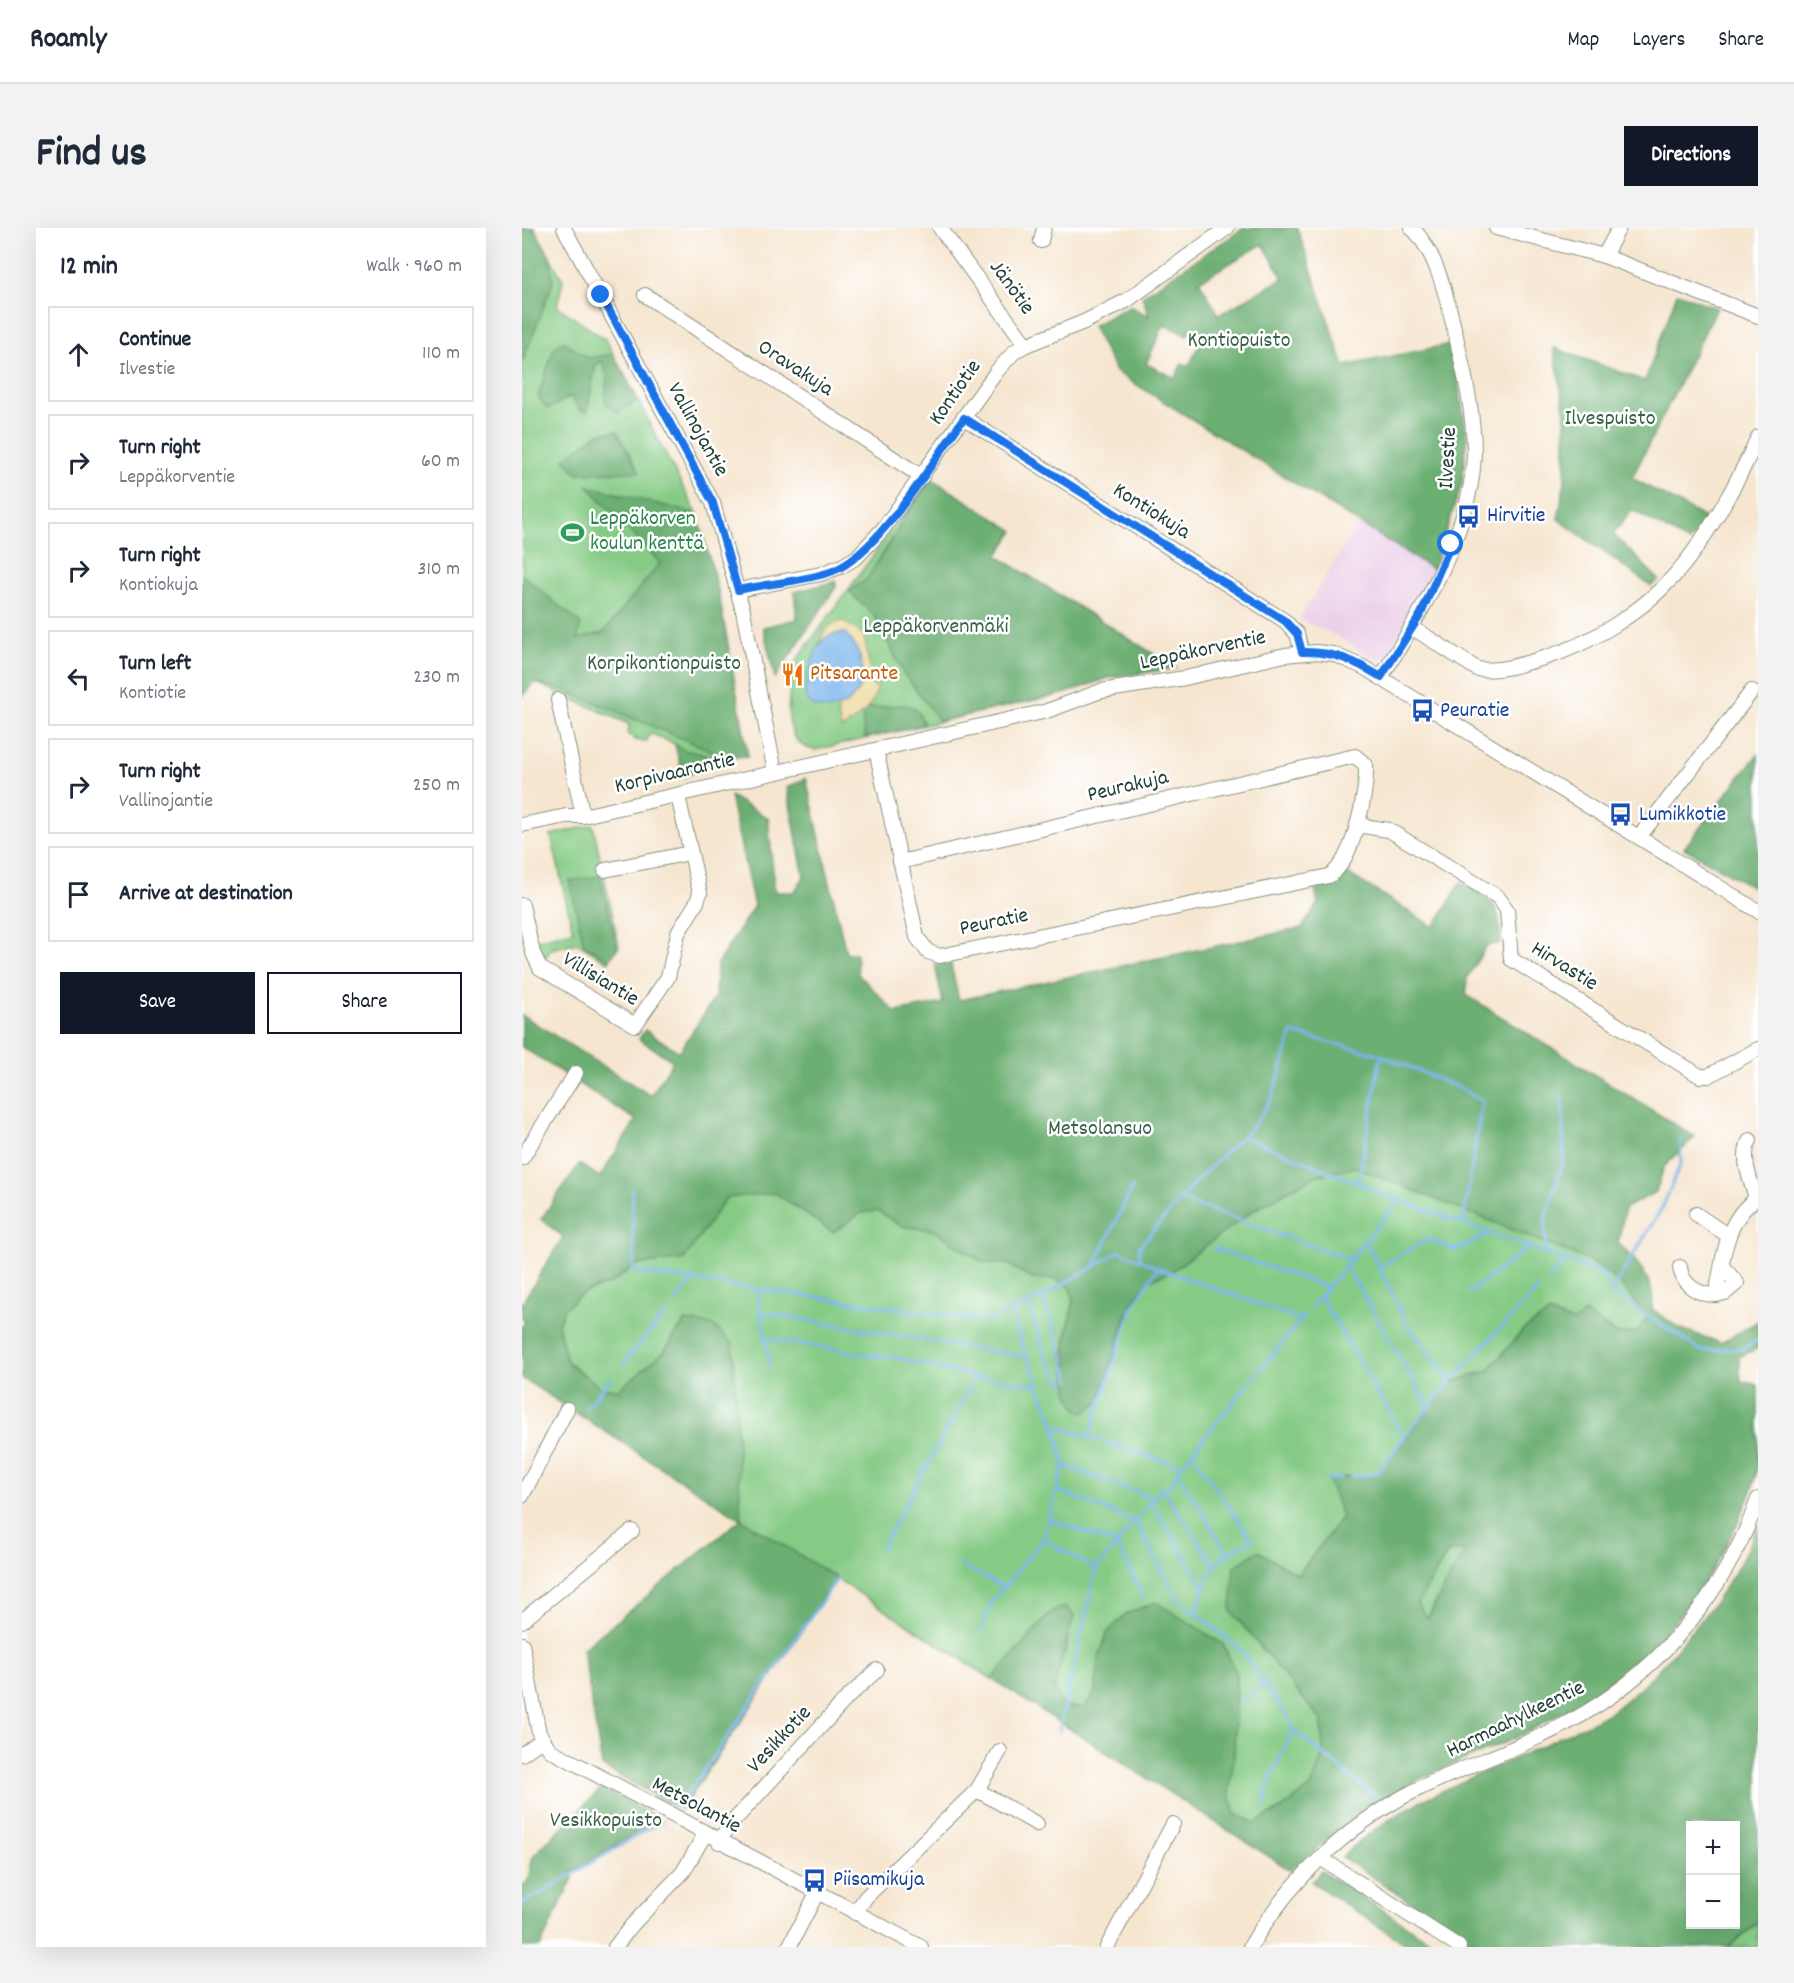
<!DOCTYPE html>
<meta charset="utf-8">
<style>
body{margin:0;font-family:Dekko,sans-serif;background:#f2f2f3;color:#1f2937}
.controls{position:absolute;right:18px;bottom:18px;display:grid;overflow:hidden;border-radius:0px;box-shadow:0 6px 24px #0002}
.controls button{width:54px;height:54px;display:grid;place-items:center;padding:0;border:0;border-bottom:2px solid #e0e1e3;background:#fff;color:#1f2937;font:30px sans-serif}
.stop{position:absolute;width:18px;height:18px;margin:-14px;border:4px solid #1a73e8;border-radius:50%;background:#fff}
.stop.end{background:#1a73e8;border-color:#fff;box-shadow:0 2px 6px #0008}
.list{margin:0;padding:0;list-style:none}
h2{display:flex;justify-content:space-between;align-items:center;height:78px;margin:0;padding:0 24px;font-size:26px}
h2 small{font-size:20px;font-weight:400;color:#747a83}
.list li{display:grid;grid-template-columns:39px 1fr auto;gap:18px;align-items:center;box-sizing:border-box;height:96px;margin:0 12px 12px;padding:0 12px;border:2px solid #e0e1e3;border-radius:0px}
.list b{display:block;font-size:22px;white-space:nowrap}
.list p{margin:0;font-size:20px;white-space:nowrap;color:#747a83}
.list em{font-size:20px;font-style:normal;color:#747a83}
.actions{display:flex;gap:12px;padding:18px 24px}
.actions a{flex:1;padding:14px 0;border:2px solid #111827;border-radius:0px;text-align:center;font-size:21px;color:#111827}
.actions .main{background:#111827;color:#fff}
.icon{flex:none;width:33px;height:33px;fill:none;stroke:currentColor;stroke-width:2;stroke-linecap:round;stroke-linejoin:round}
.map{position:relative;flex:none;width:1236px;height:1719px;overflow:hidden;border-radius:0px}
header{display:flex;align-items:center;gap:36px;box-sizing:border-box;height:84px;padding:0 30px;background:#fff;border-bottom:2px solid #e0e1e3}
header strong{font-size:28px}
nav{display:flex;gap:33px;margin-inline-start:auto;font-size:21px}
.intro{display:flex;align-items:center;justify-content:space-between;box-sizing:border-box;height:144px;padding:0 36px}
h1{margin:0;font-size:42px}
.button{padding:15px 27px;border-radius:0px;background:#111827;color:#fff;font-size:21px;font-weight:700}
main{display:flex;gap:36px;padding:0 36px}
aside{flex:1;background:#fff;border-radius:0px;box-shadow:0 6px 24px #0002}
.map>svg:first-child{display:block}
</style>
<header>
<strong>Roamly</strong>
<nav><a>Map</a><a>Layers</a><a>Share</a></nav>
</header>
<div class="intro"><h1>Find us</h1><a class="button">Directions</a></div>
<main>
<aside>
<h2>12 min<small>Walk · 960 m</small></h2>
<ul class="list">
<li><svg class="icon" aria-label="ahead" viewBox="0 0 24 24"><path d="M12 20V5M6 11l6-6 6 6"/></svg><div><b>Continue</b><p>Ilvestie</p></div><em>110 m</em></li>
<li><svg class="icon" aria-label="right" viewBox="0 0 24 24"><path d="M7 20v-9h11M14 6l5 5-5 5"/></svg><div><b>Turn right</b><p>Leppäkorventie</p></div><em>60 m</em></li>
<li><svg class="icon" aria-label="right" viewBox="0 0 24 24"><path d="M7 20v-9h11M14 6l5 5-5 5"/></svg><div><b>Turn right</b><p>Kontiokuja</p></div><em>310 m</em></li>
<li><svg class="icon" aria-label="left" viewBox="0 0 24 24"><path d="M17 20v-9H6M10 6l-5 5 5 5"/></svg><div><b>Turn left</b><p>Kontiotie</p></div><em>230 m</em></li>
<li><svg class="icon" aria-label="right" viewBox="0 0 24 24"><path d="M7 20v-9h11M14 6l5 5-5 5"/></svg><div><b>Turn right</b><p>Vallinojantie</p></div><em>250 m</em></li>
<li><svg class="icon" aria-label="arrive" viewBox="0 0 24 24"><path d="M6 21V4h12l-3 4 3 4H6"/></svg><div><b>Arrive at destination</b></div></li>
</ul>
<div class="actions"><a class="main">Save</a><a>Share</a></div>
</aside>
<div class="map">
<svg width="1236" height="1719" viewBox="0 0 1236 1719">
<rect width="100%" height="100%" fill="#fff"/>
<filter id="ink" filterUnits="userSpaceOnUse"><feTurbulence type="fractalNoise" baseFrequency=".0167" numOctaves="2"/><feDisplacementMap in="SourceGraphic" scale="12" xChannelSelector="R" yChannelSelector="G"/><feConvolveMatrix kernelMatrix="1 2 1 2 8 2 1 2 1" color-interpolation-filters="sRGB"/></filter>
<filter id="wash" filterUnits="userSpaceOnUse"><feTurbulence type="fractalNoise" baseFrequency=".008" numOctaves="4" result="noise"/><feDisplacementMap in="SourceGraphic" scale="24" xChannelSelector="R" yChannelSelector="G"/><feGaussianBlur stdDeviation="1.35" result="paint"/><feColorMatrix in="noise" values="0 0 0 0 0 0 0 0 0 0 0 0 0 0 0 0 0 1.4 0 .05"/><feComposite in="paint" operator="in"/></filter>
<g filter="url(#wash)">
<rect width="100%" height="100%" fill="#f6e6d0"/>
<!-- built -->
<polygon fill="#ecd1e9" points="837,294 911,341 887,396 866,428 858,432 850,430 815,408 777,391"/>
<!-- green -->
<g fill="#86cb85" stroke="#52845c" stroke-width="1.5">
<polygon points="0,0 12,0 41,52 35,78 84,112 175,286 196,362 226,528 205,529 161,549 153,516 128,505 124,514 113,512 111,508 106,507 107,496 12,454 0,468"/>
<path d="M 408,250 L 492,303 L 475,328 L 654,440 L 586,450 L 544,465 L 293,522 C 255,516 267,460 274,433 Z"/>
<polygon points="71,597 97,718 86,734 55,715 29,721 20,735 15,712 51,703 29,607"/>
<path d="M 833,939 L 1066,1032 L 1098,1055 L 1126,1089 L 1115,1104 L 1094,1106 L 1063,1085 L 1052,1094 L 1002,1101 L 967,1142 L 927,1155 L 775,1347 L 736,1323 L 709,1383 L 800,1493 L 801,1528 L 789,1559 L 759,1581 L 733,1595 L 713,1586 L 707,1564 L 712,1530 L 714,1445 L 701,1416 L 576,1433 L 573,1464 L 562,1480 L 542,1478 L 532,1460 L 539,1431 L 546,1418 L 530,1383 L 470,1451 L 315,1351 L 159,1582 L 80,1538 L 61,1421 L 219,1291 L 163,1093 L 142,1124 L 98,1161 L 79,1160 L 45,1133 L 36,1097 L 41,1081 L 61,1065 L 89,1055 L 114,1037 L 162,1031 L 204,970 L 253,965 L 311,1004 L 339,985 L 356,983 L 379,998 L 412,1002 L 460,1034 L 486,1036 L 510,1051 L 533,1051 L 548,1058 C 554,1078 548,1089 544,1109 C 540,1131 544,1159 553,1179 L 577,1174 L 608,1077 L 626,1053 L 650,1042 L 733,981 L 793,948 Z"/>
<polygon points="943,1322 905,1390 895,1376 926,1324"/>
<polygon points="1236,1695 1236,1719 1207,1719"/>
</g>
<!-- forest -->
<g fill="#6caf72" stroke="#467653" stroke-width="1.5" fill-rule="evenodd">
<polygon points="0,0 12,0 28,28 31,54 0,135"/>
<path d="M 722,0 L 775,0 L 822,138 L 930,116 L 945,209 L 940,255 L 911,341 L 594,144 L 570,98 L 607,78 L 627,88 L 620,68 ZM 741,16 L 761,50 L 697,87 L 677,53 ZM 642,97 L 665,107 L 667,104 L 680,110 L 667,138 L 660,135 L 653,150 L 624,136 Z"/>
<polygon points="1155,65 1195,80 1110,250 1185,291 1167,314 1110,282 1091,306 1137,352 1129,358 1036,291 1043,253 1043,186 1032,120 1123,153"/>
<polygon points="41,113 66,130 91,126 116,172 96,184 83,175 85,146 80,133 74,136 65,184 57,181 49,168 26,181 16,168 32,120"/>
<polygon points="95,203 117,244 55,245 42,231 77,205"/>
<polygon points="408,250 492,303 475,328 654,440 586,450 544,465 418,493 382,446 353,389 327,363 345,351"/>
<polygon points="66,258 175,286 196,362 226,528 205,529 42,462 12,454 0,468 0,347 59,396 55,411 81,405 138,335"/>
<polygon points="314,353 314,359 253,450 241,399 275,391 272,364"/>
<path d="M 379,477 C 395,477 397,484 402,497 L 343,510 L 340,486 L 347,480 Z"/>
<polygon points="153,516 161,522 193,529 196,534 161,549"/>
<polygon points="1236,526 1236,662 1162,620"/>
<path d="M 284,550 L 324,725 L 334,725 L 336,746 L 373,784 L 421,775 L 413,736 L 428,733 L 437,772 L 780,700 L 796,675 L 792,657 L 817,652 L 822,643 L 912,699 L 939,654 C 972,673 978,675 979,715 L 964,718 L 945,750 L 944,767 L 1173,909 L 1142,939 L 1134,964 L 1103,980 L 1096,1016 C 1115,1031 1135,1056 1130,1081 L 1157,1100 L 1199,1115 L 1236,1093 L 1236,1120 L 1217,1129 L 1219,1153 L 1236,1157 C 1236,1182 1236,1209 1236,1234 C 1234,1256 1223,1279 1214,1298 C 1167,1397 1098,1457 1001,1506 C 961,1526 916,1539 878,1562 C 839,1585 804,1614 768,1642 L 470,1451 L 530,1383 L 544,1379 L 552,1388 L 532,1460 L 542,1478 L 562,1480 L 573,1464 L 576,1433 L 585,1405 L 604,1386 L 634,1374 L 701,1416 L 714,1445 L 712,1530 L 707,1564 L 713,1586 L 733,1595 L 759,1581 L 789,1559 L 801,1528 L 800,1493 L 709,1383 L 712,1339 L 736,1323 L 776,1347 L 820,1289 L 806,1251 L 856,1245 L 927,1155 L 967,1142 L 1002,1101 L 1027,1085 L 1052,1094 L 1063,1085 L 1094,1106 L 1115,1104 L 1125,1089 L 1098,1055 L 1066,1032 L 833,939 L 793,948 L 733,981 L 650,1043 L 626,1053 L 608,1077 L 577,1174 L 562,1185 L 553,1179 L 546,1163 L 544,1110 L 552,1074 L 547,1058 L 533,1051 L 510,1051 L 486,1036 L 460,1034 L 412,1002 L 379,998 L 356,983 L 339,985 L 311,1004 L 253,965 L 204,970 L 162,1031 L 114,1037 L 89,1055 L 61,1065 L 42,1081 L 36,1097 L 45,1134 L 79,1160 L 97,1161 L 142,1124 L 163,1093 L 191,1097 L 211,1116 L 219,1291 L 315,1350 L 159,1582 L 80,1538 L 61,1421 L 219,1291 L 0,1150 L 0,1099 L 3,1093 L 0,1090 L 0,1075 L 41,1009 L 19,991 L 57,936 L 78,949 L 114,892 L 0,819 L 0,787 L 129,868 L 151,833 L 117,811 L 123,802 L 157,824 L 193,769 L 195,736 L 232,678 L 208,568 L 246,590 L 253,664 L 272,664 L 282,649 L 265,560 ZM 943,1322 L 906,1390 L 905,1390 L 895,1376 L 926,1324 Z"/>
<polygon points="78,648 95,720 88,732 62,717 47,653"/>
<path d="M 1236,1295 L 1236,1694 L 1206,1719 L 957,1719 L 820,1629 C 881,1569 967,1546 1042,1507 C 1058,1499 1079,1492 1094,1480 C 1124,1457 1149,1429 1173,1399 C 1199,1368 1223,1334 1236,1295 ZM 1168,1598 L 1214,1598 L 1214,1696 L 1168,1696 Z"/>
<polygon points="80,1560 137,1591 48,1645 52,1648 18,1719 0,1719 0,1658 5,1655 11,1628"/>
<polygon points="799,1643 918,1719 888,1719 790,1654"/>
</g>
<!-- sand -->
<path fill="#eeda9e" stroke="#868c69" stroke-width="1.5" d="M 321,393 L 342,407 L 351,458 L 356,458 C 352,479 337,490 319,501 L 315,480 L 329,472 L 340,453 L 303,410 L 298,416 C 298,403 309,395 321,393 Z"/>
<!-- water -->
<path fill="#7db6ed" stroke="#4e7a90" stroke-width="1.5" d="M 323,405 C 342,423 348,458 325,475 C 315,483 289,484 284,469 C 281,459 293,419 301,412 C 307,406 315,405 323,405 Z"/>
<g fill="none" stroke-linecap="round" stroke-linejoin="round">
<!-- stream -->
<g stroke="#7db6ed" stroke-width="3">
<polyline points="720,908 877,972 1081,1046 1086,1058"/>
<polyline points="1158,910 1159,935 1141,978 1089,1064 1180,1123 1223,1120 1236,1112"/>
<polyline points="836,955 859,827"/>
<polyline points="110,961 112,1044 466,1093 507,1075 572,1039 611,958"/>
<polyline points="657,971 830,1032"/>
<polyline points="844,1013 884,1094 928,1153"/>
<polyline points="691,1020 805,1059"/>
<polyline points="1024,1025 1023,992 1042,930 1040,869"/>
<polyline points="618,1032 617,1019 673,954 733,896 751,868 770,805 859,827 940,861 960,873 941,995"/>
<polyline points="573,1038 598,1023 636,1040 778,1091"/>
<polyline points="824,1038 908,1181"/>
<polyline points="857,1039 906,1011 934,1022 968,1005"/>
<polyline points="1026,1052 1044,1032"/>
<polyline points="235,1062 248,1137"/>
<polyline points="947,1065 1007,1019"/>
<polyline points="521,1068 548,1152"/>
<polyline points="798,1068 882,1209"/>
<polyline points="153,1074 172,1052"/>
<polyline points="507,1075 523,1127 542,1156"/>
<polyline points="789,1079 877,972"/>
<polyline points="238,1084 505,1129"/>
<polyline points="243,1110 353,1128 367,1128 454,1149 517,1157"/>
<polyline points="102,1135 144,1085"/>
<polyline points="64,1180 89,1150"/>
<polyline points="533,1198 659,1238"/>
<polyline points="568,1207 611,1077 636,1040"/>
<path d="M 670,1225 L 730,1312 C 693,1329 683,1346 675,1386"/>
<polyline points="542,1237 633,1271"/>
<polyline points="655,1244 705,1324"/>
<path d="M 829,1249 L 856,1245 C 903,1178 960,1119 1017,1060"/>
<polyline points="806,1251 819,1250"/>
<polyline points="640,1260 694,1339"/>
<polyline points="535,1262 614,1294 656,1371 718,1421 766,1489 771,1502 861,1574"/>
<polyline points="630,1275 681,1357"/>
<polyline points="527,1291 595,1316 622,1370"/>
<polyline points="521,1311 574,1341"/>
<polyline points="360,1319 454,1149"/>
<polyline points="438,1336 481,1359"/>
<polyline points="460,1402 469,1375 521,1311 542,1237 533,1198 498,1112 489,1082"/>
<polyline points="719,1474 742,1455"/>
<polyline points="537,1503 574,1341 640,1260 647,1259 659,1238 782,1088"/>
<polyline points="743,1579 745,1558 771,1502"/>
<polyline points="156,1580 315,1351"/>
<polyline points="0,1676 140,1593"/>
</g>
</g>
</g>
<g filter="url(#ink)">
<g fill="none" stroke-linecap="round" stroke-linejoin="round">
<defs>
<g id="minor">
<polyline points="42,0 191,275 221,383 253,544"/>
<polyline points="418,0 504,117"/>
<polyline points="974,0 1082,28 1236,88"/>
<polyline points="519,13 522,0"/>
<polyline points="1082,28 1097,0"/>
<polyline points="123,67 400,249"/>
<polyline points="442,190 763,393 775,406 780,424"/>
<polyline points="216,362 299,346 320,338 335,329 361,301 475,143 493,123 504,117 562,94 604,73 705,0"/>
<path d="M 891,400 L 955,441 C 977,444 1001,436 1022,430 C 1068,416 1117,386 1150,350 C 1182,316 1217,252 1236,209"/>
<path d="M 859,449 C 898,388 951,300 952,225 C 952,185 942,143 933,104 C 925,70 915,25 890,0"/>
<polyline points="36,472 61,588"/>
<path d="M 354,522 L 395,709 L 406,724 L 418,728 L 807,648 C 832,633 845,565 844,537 L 833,528 L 378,634"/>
<polyline points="0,597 44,588 61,588 525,483 579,463 663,450 763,427 794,424 811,426 841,439 1236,683"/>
<polyline points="835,597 867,602 976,669 985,682 989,731 1178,848 1186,848 1236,821"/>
<polyline points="1117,609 1230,463"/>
<polyline points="83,642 168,625"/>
<polyline points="0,677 11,725 18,740 113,797 146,749 156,705 175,674 178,665 156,568"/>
<path d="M 1228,912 C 1218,930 1229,953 1234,970"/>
<polyline points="0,930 54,845"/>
<polyline points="1174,986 1205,1007"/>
<path d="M 1158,1039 C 1160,1057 1176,1067 1194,1067 C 1201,1033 1203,989 1236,970"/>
<polyline points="1194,1067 1203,1065 1215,1055 1200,1038"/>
<polyline points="0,1268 45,1181"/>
<polyline points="0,1393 110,1303"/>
<polyline points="0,1416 17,1505 28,1522 399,1719"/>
<polyline points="0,1526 20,1512"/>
<polyline points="455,1562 515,1596"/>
<polyline points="197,1614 206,1599 326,1469 355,1442"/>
<polyline points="800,1631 937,1719"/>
<polyline points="333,1685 344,1669 455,1562 478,1523"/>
<polyline points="93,1719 110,1697 161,1644 183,1606"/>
<polyline points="267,1719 295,1665"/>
<polyline points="585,1719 651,1596"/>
<path d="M 728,1719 C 766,1654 826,1596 894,1562 C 949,1535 1009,1517 1063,1485 C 1142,1438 1206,1359 1236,1271"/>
</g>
</defs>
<!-- minor casing -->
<use href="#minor" stroke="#8a9282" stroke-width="16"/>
<!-- minor -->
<use href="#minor" stroke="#fff" stroke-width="14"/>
</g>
</g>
<g fill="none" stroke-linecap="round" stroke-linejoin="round" filter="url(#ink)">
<!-- route -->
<path stroke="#1a73e8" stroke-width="8" d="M 79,67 L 191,275 L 216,362 C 247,355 281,354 311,343 C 355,326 413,231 442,190 L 763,393 L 775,406 L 780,424 C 811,423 833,433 859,449 L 899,386 L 929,316"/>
</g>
<!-- icons -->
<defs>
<symbol id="bus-bare" viewBox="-9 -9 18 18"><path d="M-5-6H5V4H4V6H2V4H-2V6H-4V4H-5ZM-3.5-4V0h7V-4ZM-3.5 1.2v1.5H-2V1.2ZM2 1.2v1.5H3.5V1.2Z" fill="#1a4fb4" stroke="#fff" stroke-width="2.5" paint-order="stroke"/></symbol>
<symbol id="stadium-bare" viewBox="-9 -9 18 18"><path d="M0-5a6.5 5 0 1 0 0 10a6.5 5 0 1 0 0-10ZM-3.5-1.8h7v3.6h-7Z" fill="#2e9e5b" stroke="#fff" stroke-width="2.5" paint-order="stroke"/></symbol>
<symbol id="restaurant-bare" viewBox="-9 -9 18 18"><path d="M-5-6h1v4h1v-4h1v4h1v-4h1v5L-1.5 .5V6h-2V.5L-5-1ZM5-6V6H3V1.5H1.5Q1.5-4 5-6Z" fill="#e8710a" stroke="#fff" stroke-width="2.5" paint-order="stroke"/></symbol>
</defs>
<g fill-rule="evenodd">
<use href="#bus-bare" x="930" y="272" width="33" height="33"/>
<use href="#stadium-bare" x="34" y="288" width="33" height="33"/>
<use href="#restaurant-bare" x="254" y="430" width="33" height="33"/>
<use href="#bus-bare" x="884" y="466" width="33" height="33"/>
<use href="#bus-bare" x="1082" y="570" width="33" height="33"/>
<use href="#bus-bare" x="276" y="1636" width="33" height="33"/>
</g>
<g text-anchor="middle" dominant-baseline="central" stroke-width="5" stroke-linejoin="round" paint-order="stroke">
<!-- street labels -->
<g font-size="22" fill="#1f3d34" stroke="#fff">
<text transform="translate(489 60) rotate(54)">Jänötie</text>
<text transform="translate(273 141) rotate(33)">Oravakuja</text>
<text transform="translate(434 165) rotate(-55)">Kontiotie</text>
<text transform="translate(175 202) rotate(61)">Vallinojantie</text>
<text transform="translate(927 230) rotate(-87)">Ilvestie</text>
<text transform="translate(629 284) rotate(32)">Kontiokuja</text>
<text transform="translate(681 423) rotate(-12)">Leppäkorventie</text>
<text transform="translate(153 546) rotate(-13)">Korpivaarantie</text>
<text transform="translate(606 559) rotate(-13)">Peurakuja</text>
<text transform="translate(472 695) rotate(-12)">Peuratie</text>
<text transform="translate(1042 739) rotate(32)">Hirvastie</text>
<text transform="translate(78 752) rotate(31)">Villisiantie</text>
<text transform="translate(994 1492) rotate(-26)">Harmaahylkeentie</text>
<text transform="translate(258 1512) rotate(-47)">Vesikkotie</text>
<text transform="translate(174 1578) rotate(28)">Metsolantie</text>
</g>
<!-- park labels -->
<g font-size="22" fill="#396048" stroke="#fff">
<text x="717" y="113">Kontiopuisto</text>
<text x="1088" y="191">Ilvespuisto</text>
<text x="414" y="399">Leppäkorvenmäki</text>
<text x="142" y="436">Korpikontionpuisto</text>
<text x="578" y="901">Metsolansuo</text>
<text x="84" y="1593">Vesikkopuisto</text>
</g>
<!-- transit labels -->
<g font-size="22" fill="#164399" stroke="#fff" text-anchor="start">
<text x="965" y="288">Hirvitie</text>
<text x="918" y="483">Peuratie</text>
<text x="1117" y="587">Lumikkotie</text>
<text x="311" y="1652">Piisamikuja</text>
</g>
<!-- leisure labels -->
<g font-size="22" fill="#27864d" stroke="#fff" text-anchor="start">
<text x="68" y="291">Leppäkorven<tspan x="68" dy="25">koulun kenttä</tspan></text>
</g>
<!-- food labels -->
<g font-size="22" fill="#c56008" stroke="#fff" text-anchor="start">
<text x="288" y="446">Pitsarante</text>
</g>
</g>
</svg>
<div class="controls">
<button>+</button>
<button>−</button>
</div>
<div class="stop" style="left:929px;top:316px"></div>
<div class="stop end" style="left:79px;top:67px"></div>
</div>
</main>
